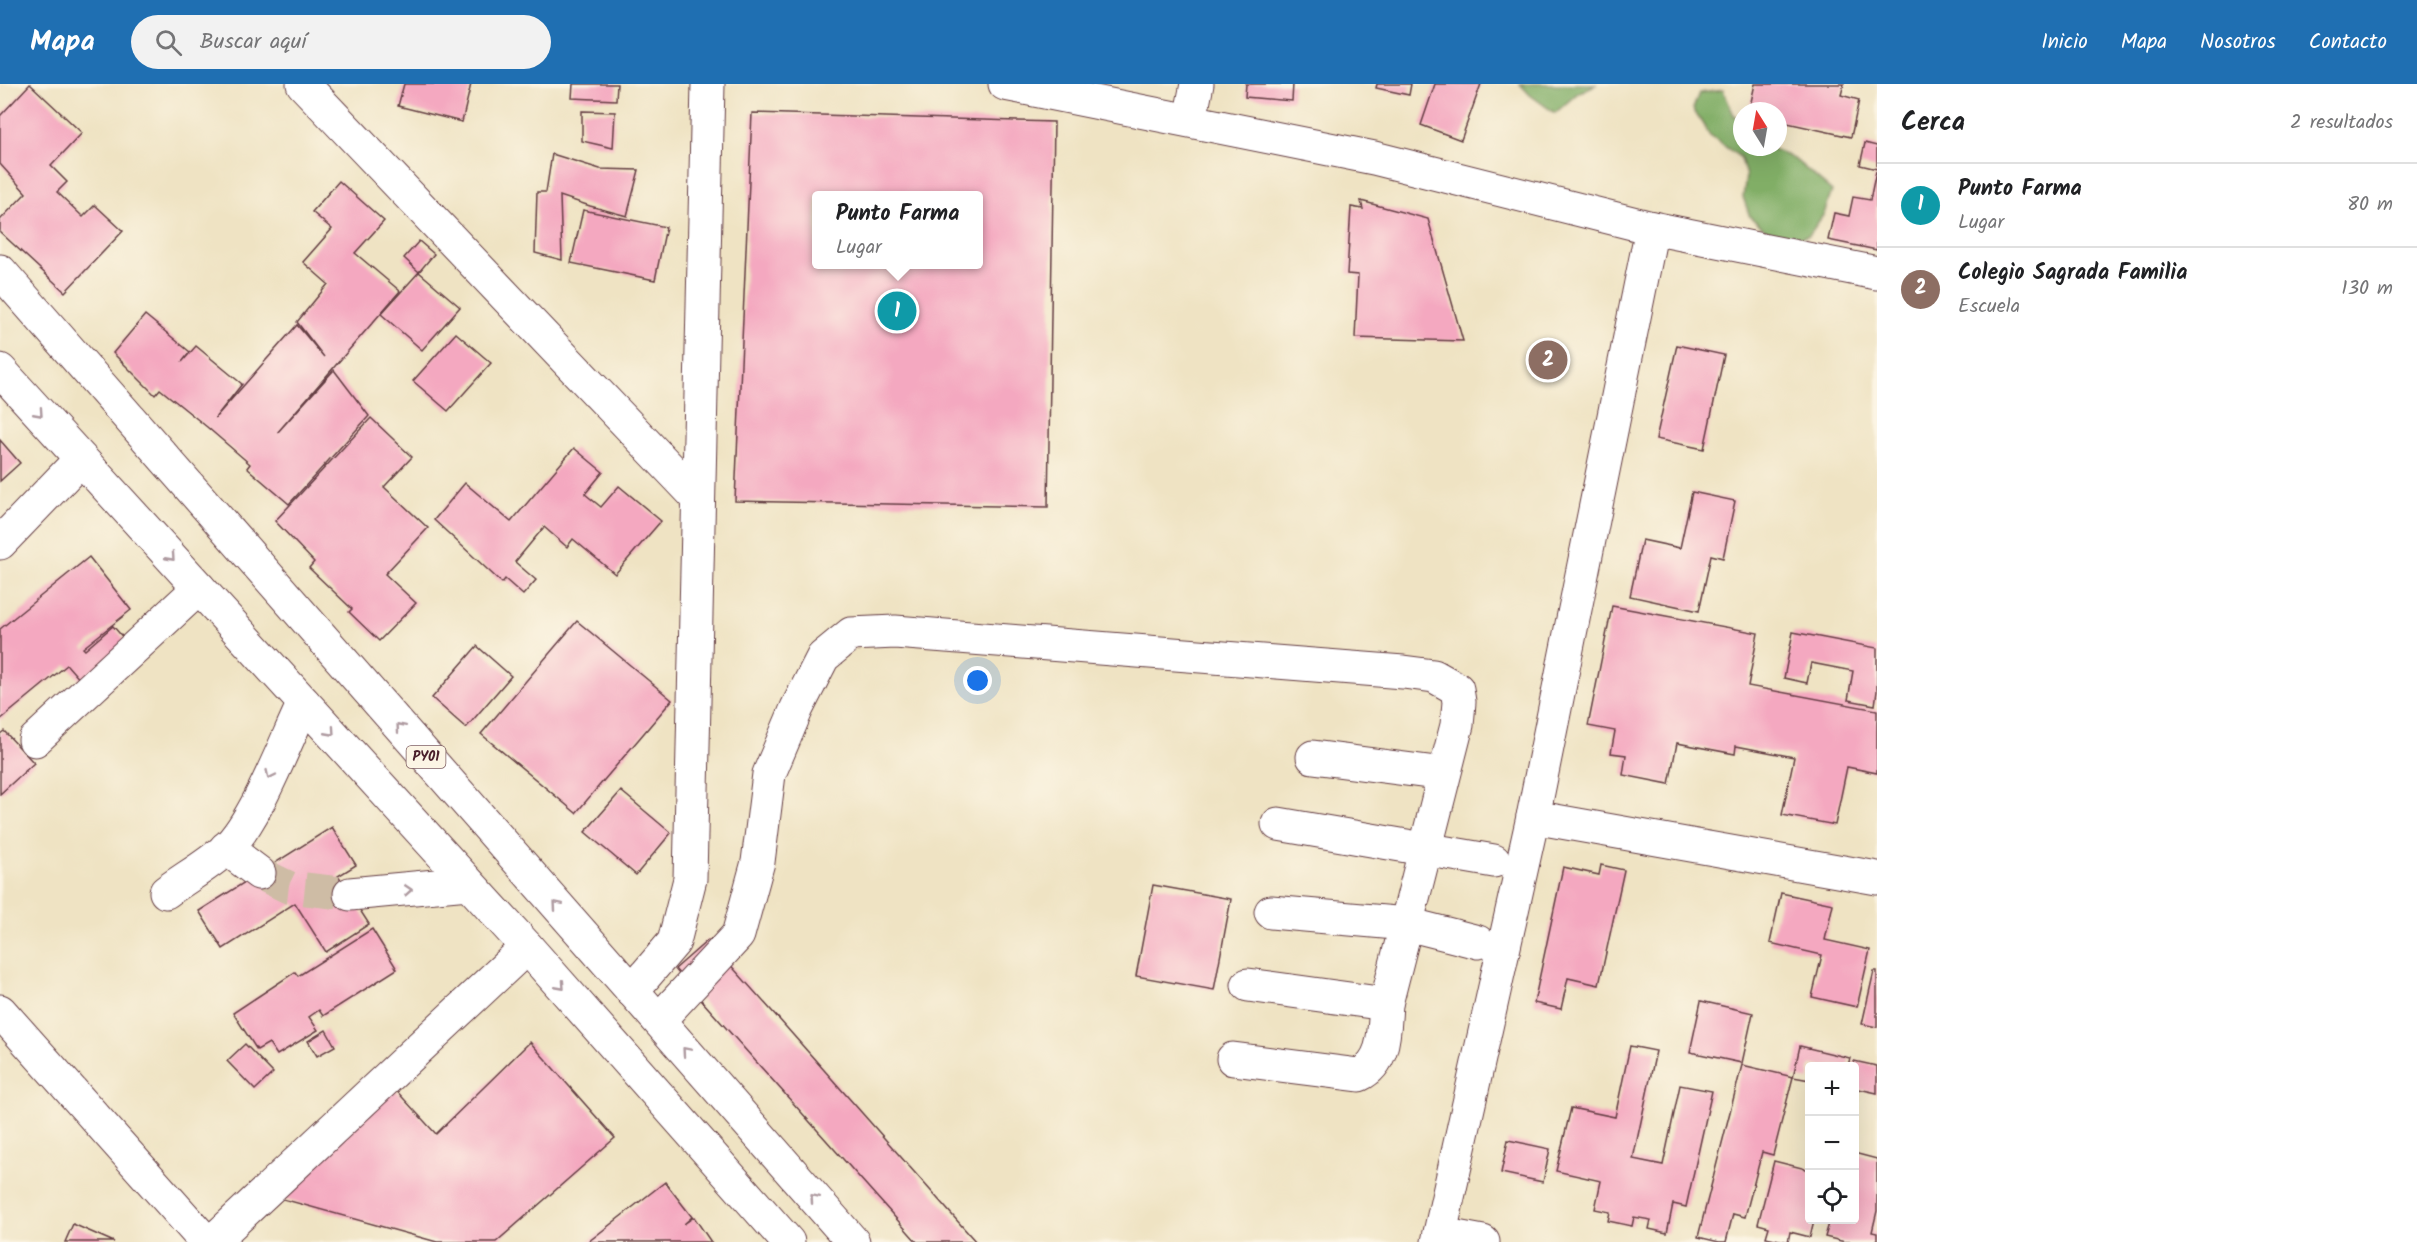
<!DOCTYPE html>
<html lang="es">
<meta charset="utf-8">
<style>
body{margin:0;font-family:Kalam,sans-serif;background:#f2f2f2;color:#202124}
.controls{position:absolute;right:18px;bottom:18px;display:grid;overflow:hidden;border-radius:6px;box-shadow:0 6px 24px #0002}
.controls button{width:54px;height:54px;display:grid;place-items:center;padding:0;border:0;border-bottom:2px solid #e0e0e0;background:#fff;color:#202124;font:30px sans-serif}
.compass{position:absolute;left:1733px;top:18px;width:54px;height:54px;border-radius:50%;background:#fff;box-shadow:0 6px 24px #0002;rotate:349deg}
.you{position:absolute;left:978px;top:597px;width:21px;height:21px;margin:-15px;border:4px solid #fff;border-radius:50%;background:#1a73e8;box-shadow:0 0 0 9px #1a73e833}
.badge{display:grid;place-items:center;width:39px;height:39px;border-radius:50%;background:#1f6fb2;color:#fff;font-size:20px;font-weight:700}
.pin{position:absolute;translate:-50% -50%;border:3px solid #fff;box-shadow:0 2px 6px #0006}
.popup{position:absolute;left:812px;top:107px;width:171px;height:78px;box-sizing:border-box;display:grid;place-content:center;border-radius:6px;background:#fff;filter:drop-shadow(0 2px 4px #0005);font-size:20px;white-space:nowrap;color:#757577}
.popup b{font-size:22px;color:#202124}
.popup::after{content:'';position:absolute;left:50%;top:100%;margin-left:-12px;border:12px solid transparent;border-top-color:#fff}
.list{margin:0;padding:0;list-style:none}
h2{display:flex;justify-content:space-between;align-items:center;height:78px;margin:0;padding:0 24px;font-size:26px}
h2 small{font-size:20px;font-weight:400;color:#757577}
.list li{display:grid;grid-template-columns:39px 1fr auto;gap:18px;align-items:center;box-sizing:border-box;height:84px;padding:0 24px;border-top:2px solid #e0e0e0}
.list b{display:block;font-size:22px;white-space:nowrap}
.list p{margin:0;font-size:20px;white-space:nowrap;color:#757577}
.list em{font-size:20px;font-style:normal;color:#757577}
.icon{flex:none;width:33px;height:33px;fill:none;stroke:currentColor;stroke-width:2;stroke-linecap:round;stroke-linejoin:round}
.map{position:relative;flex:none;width:1877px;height:1158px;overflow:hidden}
header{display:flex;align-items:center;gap:36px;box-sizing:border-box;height:84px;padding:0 30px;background:#1f6fb2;color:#fff}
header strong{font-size:28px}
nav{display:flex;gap:33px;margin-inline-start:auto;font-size:21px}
.search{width:420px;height:54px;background:#f2f2f2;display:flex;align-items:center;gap:15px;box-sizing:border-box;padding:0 21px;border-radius:33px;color:#757577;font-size:22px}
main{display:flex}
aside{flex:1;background:#fff}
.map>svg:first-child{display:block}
</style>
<header>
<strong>Mapa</strong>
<div class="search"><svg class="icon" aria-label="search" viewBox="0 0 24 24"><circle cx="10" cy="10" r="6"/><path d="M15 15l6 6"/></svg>Buscar aquí</div>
<nav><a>Inicio</a><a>Mapa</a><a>Nosotros</a><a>Contacto</a></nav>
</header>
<main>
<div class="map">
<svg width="1877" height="1158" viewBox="0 0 1877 1158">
<rect width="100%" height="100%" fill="#fcf5e5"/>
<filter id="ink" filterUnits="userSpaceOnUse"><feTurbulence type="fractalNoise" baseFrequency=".0167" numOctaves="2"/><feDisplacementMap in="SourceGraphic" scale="12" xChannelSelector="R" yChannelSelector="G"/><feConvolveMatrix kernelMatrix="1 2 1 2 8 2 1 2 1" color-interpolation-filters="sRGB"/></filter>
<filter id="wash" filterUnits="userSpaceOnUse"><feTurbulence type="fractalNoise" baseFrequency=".008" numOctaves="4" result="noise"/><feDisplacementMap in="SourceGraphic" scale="24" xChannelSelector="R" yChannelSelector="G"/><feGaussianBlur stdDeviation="1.35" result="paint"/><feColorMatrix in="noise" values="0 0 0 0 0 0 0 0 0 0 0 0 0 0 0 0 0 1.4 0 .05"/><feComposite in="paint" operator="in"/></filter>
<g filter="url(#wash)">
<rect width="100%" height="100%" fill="#efe3c3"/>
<!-- forest -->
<g fill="#81ae66" stroke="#666648" stroke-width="1.5">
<polygon points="1520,0 1597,0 1578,9 1555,29 1530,11"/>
<polygon points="1723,6 1734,31 1742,37 1742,63 1769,63 1794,75 1832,107 1824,130 1809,151 1787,156 1768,147 1750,133 1743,113 1746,92 1741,74 1710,52 1693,25 1699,9"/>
</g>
<g id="blocks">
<!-- building -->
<g fill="#f4a8c0" fill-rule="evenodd">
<polygon points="30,0 82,49 51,82 67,98 57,108 83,133 95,121 123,147 65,208 0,148 0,136 26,109 0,80 0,32"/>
<polygon points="404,0 471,0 462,38 398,22"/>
<polygon points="573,0 617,0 616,16 572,14"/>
<polygon points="1246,0 1293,0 1292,17 1245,13"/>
<polygon points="1377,0 1411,0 1409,11 1376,4"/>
<polygon points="1435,0 1481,0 1461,56 1421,41"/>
<polygon points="1755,0 1844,0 1841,11 1859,16 1851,53 1778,37 1778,27 1749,27"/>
<polygon points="582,27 615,28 613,64 582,57"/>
<path d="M 752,29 L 1054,38 L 1048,423 L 735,417 ZM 816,112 L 978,112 L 978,180 L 816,180 Z"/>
<polygon points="1865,59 1877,62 1877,85 1860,81"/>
<polygon points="552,70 600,85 639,86 627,132 590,122 560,112 562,176 535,169 537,108 546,108"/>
<polygon points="1876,87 1877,166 1828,156 1834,129 1849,132 1853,113 1870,116"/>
<polygon points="339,97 384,137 355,169 400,207 277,349 334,286 369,332 289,420 247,384 250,380 207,343 160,305 155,311 113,269 145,231 190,268 182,278 196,262 242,300 215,334 297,241 324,273 297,238 328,200 303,178 332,145 312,128"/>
<polygon points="1361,117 1428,135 1463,257 1355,254 1358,191 1347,190 1351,123 1363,125"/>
<polygon points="583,126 666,143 655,196 571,179"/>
<polygon points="419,157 434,170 419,188 404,174"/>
<polygon points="419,188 460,223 422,266 381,230"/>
<polygon points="456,249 491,279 448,327 413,297"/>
<polygon points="1677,261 1724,271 1704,365 1656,355"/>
<polygon points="371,334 412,373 384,403 428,444 385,490 416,519 379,557 349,528 352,525 309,484 314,478 275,437"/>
<polygon points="0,356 20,379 0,397"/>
<polygon points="574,364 603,388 585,410 601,423 619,402 661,437 615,490 573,455 567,463 544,443 515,478 536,496 523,511 505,495 502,499 434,436 465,399 511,438"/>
<polygon points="1692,408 1735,417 1723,474 1711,471 1699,527 1630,512 1642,456 1680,464"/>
<polygon points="89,473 131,526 83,564 85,566 113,542 126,557 81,597 67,581 0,636 0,545"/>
<polygon points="1612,522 1758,549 1748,602 1877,626 1877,689 1847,683 1835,741 1782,731 1794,673 1736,662 1735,670 1677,659 1669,700 1623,691 1626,671 1611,669 1615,647 1588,642"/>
<polygon points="577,537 672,616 576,729 481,650"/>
<polygon points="1793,548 1877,564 1877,607 1875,621 1848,616 1853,587 1811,579 1807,599 1784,594"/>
<polygon points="477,562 511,592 466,644 432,614"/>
<polygon points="4,647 34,679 0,710 0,650"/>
<polygon points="621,707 671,749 636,791 585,748"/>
<polygon points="332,743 356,781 338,792 369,840 326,868 295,819 223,865 199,827"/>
<polygon points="1601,781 1624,786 1599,901 1568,894 1561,925 1534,919 1563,783 1599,791"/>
<polygon points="1153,801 1231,815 1214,906 1136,892"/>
<polygon points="1781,809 1833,820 1825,856 1870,866 1857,923 1812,913 1822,871 1770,859"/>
<polygon points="372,845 397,885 323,932 319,926 309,933 318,946 277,971 269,959 257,966 233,929 295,888 298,892"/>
<polygon points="708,856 771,926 976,1158 917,1158 702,917 675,885"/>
<polygon points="1874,887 1877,887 1877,943 1862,940"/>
<polygon points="1701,917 1753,929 1742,979 1690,968"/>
<polygon points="326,946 335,962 317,972 308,957"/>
<polygon points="530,958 615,1054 496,1158 437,1158 279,1114 393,1003 436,1050"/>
<polygon points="245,960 273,989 255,1006 227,977"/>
<polygon points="1630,962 1656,967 1633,1075 1663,1081 1680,1001 1712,1007 1686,1123 1673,1120 1667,1149 1649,1145 1651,1136 1634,1133 1632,1142 1608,1137 1610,1128 1595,1125 1601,1097 1556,1087 1571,1024 1615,1033"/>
<polygon points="1800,962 1850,974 1848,982 1810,982 1810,996 1793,993"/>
<polygon points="1854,977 1877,982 1877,1009 1854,1004"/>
<polygon points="1742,981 1793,993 1773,1071 1762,1068 1745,1133 1733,1130 1726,1158 1719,1158 1698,1153"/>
<polygon points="1508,1056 1550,1065 1543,1098 1501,1089"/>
<polygon points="1854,1069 1877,1075 1877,1127 1872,1148 1877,1149 1877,1158 1845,1158 1825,1153 1830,1136 1854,1136"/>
<polygon points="1774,1077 1810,1086 1810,1136 1814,1136 1810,1153 1790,1148 1788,1158 1766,1153 1769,1143 1758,1140"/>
<polygon points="665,1098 692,1133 684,1140 694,1133 711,1158 588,1158"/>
<polygon points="73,1140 114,1158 65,1158"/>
</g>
</g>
</g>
<g filter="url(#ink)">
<use href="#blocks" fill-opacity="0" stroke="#633c42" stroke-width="1.5"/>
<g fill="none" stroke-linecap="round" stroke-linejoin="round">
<!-- minor-tunnel -->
<polyline stroke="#cebca5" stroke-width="33" stroke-dasharray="33 16" stroke-linecap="butt" points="259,789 288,803 350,810"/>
<defs>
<g id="minor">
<polyline points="303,0 697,413"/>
<polyline points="1005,0 1374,74 1652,144 1533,733 1438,1158"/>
<polyline points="1190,36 1197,0"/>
<polyline points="1652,144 1877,189"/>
<polyline points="0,459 81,375"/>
<polyline points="35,656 199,504"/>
<polyline points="1313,673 1444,690"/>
<polyline points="1533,733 1877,794"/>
<polyline points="1278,740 1494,777"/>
<polyline points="226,764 259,789"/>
<path d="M 166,808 C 185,794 208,781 226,765 C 256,737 285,658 304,619"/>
<polyline points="350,810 468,799"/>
<polyline points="1271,828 1407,840 1478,858"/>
<polyline points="1248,901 1386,920"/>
<polyline points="632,907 674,858 690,795 708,0"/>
<polyline points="0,927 206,1158"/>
<path d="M 659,936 L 738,851 L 758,778 L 769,690 L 797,624 L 823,573 L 851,550 L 895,548 L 1403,588 L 1434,592 L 1457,605 L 1459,618 L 1457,641 L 1386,920 C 1384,945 1386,978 1359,991 L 1233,975"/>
<polyline points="1440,1150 1483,1158"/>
<polyline points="212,1158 527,863"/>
</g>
<g id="highway">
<polyline points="0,187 853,1158"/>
<polyline points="0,286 527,863 788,1158"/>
</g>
</defs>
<!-- minor casing -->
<use href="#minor" stroke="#633c42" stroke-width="35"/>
<!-- highway casing -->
<use href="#highway" stroke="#633c42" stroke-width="35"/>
<!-- minor -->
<use href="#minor" stroke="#fff" stroke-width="33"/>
<!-- highway -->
<use href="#highway" stroke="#fff" stroke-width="33"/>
</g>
<!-- one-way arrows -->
<defs><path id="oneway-chevron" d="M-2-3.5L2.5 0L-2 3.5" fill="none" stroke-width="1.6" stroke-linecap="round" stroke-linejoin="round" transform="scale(1.5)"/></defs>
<g stroke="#ae9aa0">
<use href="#oneway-chevron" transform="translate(39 329) rotate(48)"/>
<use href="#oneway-chevron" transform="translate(171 473) rotate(48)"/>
<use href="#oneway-chevron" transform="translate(400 643) rotate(-131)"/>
<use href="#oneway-chevron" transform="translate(331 648) rotate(48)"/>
<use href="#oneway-chevron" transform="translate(270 691) rotate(115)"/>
<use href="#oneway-chevron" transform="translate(408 806) rotate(-4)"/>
<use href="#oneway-chevron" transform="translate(557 821) rotate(-131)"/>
<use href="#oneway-chevron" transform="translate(561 902) rotate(48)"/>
<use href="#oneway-chevron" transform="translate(686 967) rotate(-131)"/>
<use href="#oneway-chevron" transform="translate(814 1114) rotate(-131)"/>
</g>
</g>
<g text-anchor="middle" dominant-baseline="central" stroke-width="4.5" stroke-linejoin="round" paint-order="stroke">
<!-- shield labels -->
<rect fill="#fcf5e5" stroke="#7f5f63" stroke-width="1.5" x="406.5" y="662" width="39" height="22" rx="4.5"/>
<g font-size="14" font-weight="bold" fill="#4a1f2b">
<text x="426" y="673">PY01</text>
</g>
</g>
</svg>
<div class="controls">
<button>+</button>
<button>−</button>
<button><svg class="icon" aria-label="locate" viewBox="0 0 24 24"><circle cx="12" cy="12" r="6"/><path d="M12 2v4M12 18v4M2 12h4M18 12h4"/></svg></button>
</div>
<svg class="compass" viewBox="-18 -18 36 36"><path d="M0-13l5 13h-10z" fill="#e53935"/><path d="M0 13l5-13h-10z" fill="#757577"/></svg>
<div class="you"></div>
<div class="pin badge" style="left:897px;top:227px;background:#0f9aa8">1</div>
<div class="popup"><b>Punto Farma</b>Lugar</div>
<div class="pin badge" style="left:1548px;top:276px;background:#8d6e63">2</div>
</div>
<aside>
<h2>Cerca<small>2 resultados</small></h2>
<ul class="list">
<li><span class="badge" style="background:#0f9aa8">1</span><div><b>Punto Farma</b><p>Lugar</p></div><em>80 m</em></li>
<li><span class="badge" style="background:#8d6e63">2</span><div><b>Colegio Sagrada Familia</b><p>Escuela</p></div><em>130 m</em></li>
</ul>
</aside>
</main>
